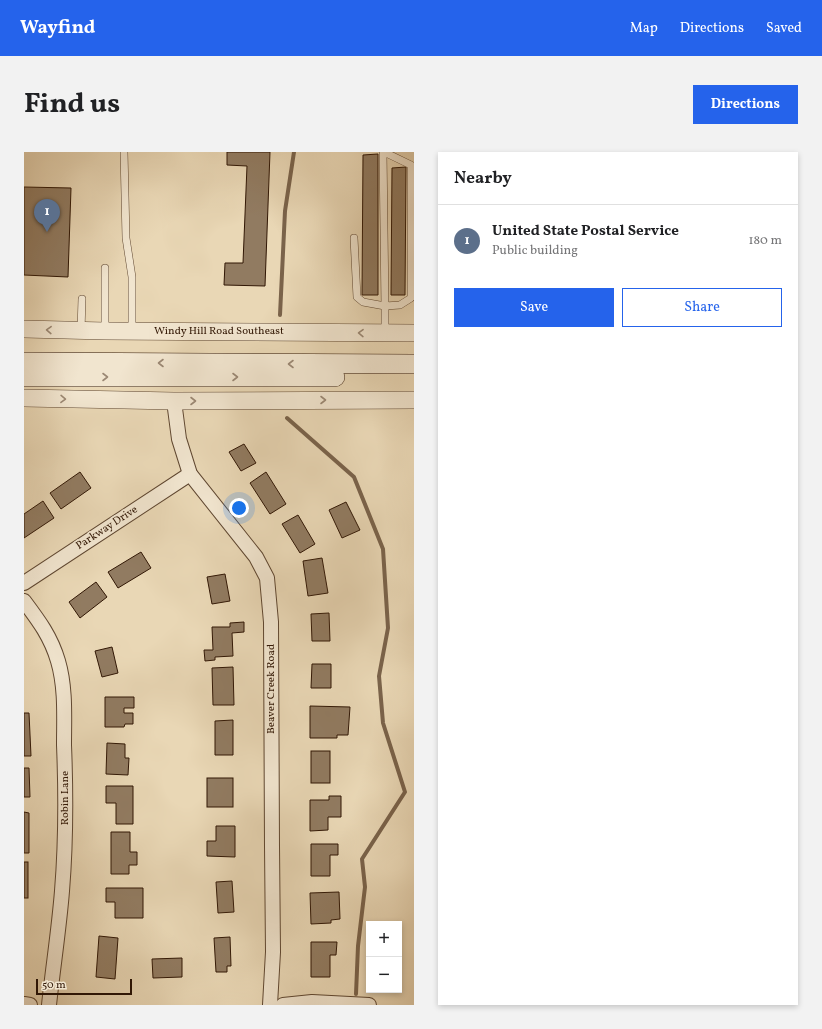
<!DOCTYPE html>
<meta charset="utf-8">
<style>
body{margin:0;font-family:Vollkorn,serif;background:#f2f2f2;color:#202124}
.controls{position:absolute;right:12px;bottom:12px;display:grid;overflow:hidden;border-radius:0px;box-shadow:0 2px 6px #0003}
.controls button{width:36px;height:36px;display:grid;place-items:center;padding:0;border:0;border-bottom:1px solid #e0e0e0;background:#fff;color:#202124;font:20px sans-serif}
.scale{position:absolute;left:12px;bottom:10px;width:96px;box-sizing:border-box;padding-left:4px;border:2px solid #311705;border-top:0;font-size:11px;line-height:14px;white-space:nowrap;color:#311705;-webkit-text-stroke:3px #f1e5cf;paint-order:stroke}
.you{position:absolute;left:215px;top:356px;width:14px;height:14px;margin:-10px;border:3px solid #fff;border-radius:50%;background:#1a73e8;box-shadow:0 0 0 6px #1a73e833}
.badge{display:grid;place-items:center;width:26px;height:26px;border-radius:50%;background:#2563eb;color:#fff;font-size:13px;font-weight:700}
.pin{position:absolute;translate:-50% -33px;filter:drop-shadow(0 1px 2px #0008)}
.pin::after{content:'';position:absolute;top:21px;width:14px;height:12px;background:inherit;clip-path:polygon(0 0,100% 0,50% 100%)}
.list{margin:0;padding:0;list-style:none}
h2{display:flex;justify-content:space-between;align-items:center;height:52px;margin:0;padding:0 16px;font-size:17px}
h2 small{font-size:13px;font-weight:400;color:#757577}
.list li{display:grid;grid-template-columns:26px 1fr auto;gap:12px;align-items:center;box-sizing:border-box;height:72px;padding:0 16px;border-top:1px solid #e0e0e0}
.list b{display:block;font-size:15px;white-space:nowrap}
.list p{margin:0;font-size:13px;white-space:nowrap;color:#757577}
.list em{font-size:13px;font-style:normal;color:#757577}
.actions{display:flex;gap:8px;padding:12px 16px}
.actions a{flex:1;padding:9px 0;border:1px solid #2563eb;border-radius:0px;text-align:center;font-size:14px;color:#2563eb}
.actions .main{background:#2563eb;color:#fff}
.map{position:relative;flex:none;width:390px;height:853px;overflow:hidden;border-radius:0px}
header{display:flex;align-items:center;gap:24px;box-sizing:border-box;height:56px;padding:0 20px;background:#2563eb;color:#fff}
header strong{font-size:19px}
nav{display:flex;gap:22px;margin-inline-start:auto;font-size:14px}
.intro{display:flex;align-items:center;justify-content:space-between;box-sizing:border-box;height:96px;padding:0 24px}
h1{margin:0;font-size:28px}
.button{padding:10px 18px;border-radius:0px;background:#2563eb;color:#fff;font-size:14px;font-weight:700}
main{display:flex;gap:24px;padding:0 24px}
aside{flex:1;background:#fff;border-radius:0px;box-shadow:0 2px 6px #0003}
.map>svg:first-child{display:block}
</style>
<header>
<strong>Wayfind</strong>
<nav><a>Map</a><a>Directions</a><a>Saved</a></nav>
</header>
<div class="intro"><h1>Find us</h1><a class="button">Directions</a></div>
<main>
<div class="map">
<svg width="390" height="853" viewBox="0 0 390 853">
<rect width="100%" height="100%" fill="#e9d7b5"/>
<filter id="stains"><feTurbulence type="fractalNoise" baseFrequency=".005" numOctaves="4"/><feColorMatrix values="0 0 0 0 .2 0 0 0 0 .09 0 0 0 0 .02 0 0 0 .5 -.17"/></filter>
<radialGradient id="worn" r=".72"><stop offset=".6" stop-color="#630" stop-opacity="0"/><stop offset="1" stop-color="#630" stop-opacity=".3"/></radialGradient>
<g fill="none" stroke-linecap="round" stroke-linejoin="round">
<!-- stream -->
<g stroke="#7a634b" stroke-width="4">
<polyline points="256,163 261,59 270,0"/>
<polyline points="263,266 330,325 359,397 364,476 355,524 359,571 381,640 338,707 341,735 334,794 332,842"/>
</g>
</g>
<!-- building -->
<g fill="#917b61" stroke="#311705">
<polygon points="203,0 246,0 241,134 200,133 201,111 219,111 223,14 203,13"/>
<polygon points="354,2 354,143 338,143 339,3"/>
<polygon points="382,15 381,143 367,143 368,16"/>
<polygon points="0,35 47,36 44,125 0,123"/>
<polygon points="220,292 232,311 217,319 205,300"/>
<polygon points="56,320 67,336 37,357 26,341"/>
<polygon points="242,320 262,352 246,362 226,331"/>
<polygon points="19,349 30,366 0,386 0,362"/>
<polygon points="322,350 336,378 318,386 305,358"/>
<polygon points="274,363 291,392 276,401 258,372"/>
<polygon points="117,400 127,416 94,436 84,420"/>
<polygon points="298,406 304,441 284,444 279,409"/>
<polygon points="201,422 206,449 188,452 183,425"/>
<polygon points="72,430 83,445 56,466 45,450"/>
<polygon points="305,461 306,489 288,489 287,462"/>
<polygon points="220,470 220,480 208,481 209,504 191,505 191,508 181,509 180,498 189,498 188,475 206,475 206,471"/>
<polygon points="88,495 94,521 78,525 71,499"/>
<polygon points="288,512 307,512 307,536 287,536"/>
<polygon points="209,515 210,553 189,553 188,516"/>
<polygon points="81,545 110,545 110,556 100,556 100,561 109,561 109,572 101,572 100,575 81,575"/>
<polygon points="286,554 326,555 324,583 313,583 313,586 286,586"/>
<polygon points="0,561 5,561 7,604 0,604"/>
<polygon points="209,568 209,603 191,603 191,569"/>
<polygon points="83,591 101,592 101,606 105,606 104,623 82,622"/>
<rect x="287" y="599" width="19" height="32"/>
<polygon points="0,616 5,616 6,645 0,645"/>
<rect x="183" y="626" width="26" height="29"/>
<polygon points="82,634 109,634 109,672 92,672 92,651 82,651"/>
<polygon points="305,644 317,644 317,665 304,665 304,678 286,679 286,648 305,648"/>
<polygon points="0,660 5,661 5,701 0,701"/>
<polygon points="192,674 211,674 211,705 183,704 183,689 192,689"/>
<polygon points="87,680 106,680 106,700 113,700 113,713 105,713 105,722 87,722"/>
<polygon points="287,692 314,692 314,703 306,703 306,724 287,724"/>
<rect x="0" y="710" width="4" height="36"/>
<polygon points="208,729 210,760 194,761 192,730"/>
<polygon points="82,736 119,736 119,766 91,766 91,750 82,750"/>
<polygon points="315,740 316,767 307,768 307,771 287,772 286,741"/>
<polygon points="75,784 94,786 91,827 72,825"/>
<polygon points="206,785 207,814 203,814 203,820 192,820 190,786"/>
<polygon points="287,790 313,790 312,803 306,803 306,825 287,825"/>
<polygon points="158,806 158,825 129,826 128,807"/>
</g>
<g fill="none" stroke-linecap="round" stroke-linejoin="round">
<defs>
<g id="service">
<polyline points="100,0 102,86 108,125 108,179"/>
<polyline points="359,0 361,154 376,153 387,146 387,13 360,0"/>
<polyline points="330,86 333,145 339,150 361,154 361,181"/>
<polyline points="81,116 81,179"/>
<polyline points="57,178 58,147"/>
</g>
<g id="minor">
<polyline points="150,249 155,287 166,322 232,405 243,426 247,470 248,694 249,800 246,853"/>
<polyline points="0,431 166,322"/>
<path d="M 0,449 C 15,469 27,485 34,509 C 42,536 40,566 40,593 C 42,642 42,690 38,739 C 35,777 29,815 25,853"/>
<polyline points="0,852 6,853"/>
<polyline points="259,853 288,850 345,853"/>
</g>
<g id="tertiary">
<polyline points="0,177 81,179 390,181"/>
<polyline points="0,246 150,249 390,248"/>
</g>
<g id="secondary">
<polyline points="0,210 390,212"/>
<polyline points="0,225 311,225"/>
</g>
</defs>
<!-- service casing -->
<use href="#service" stroke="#5f4731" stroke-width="8"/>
<!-- minor casing -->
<use href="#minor" stroke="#5f4731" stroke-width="16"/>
<!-- tertiary casing -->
<use href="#tertiary" stroke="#5f4731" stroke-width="18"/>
<!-- secondary casing -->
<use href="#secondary" stroke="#311705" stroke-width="20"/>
<!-- service -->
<use href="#service" stroke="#f1e5cf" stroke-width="7"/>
<!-- minor -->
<use href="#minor" stroke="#f1e5cf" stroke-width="14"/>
<!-- tertiary -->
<use href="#tertiary" stroke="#f1e5cf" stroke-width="17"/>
<!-- secondary -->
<use href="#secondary" stroke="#f1e5cf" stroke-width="19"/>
</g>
<!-- one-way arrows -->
<defs><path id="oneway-chevron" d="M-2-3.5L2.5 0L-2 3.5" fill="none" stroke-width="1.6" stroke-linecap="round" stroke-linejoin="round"/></defs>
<g stroke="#9b8874">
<use href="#oneway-chevron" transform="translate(25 178) rotate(-178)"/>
<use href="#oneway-chevron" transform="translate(337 181) rotate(-179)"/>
<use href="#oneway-chevron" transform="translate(137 211) rotate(-180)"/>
<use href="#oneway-chevron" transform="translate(267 212) rotate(-180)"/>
<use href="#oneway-chevron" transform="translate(81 225)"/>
<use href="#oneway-chevron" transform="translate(211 225)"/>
<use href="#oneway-chevron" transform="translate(39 247) rotate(1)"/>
<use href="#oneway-chevron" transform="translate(299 248)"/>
<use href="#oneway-chevron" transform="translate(169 249)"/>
</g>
<g text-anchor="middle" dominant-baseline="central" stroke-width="3.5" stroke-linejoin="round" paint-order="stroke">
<!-- street labels -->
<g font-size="11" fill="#311705" stroke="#f1e5cf">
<text x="195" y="179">Windy Hill Road Southeast</text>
<text transform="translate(83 376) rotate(-33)">Parkway Drive</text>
<text transform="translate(247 537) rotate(-90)">Beaver Creek Road</text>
<text transform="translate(41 646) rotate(-90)">Robin Lane</text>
</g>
</g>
<rect width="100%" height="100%" filter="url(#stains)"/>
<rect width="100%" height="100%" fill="url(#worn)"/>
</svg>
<div class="controls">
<button>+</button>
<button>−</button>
</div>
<div class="scale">50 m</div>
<div class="you"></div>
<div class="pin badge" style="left:23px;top:80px;background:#5c6f8a">1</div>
</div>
<aside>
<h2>Nearby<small></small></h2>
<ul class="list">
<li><span class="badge" style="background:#5c6f8a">1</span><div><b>United State Postal Service</b><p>Public building</p></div><em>180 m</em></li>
</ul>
<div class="actions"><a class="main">Save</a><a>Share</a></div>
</aside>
</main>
